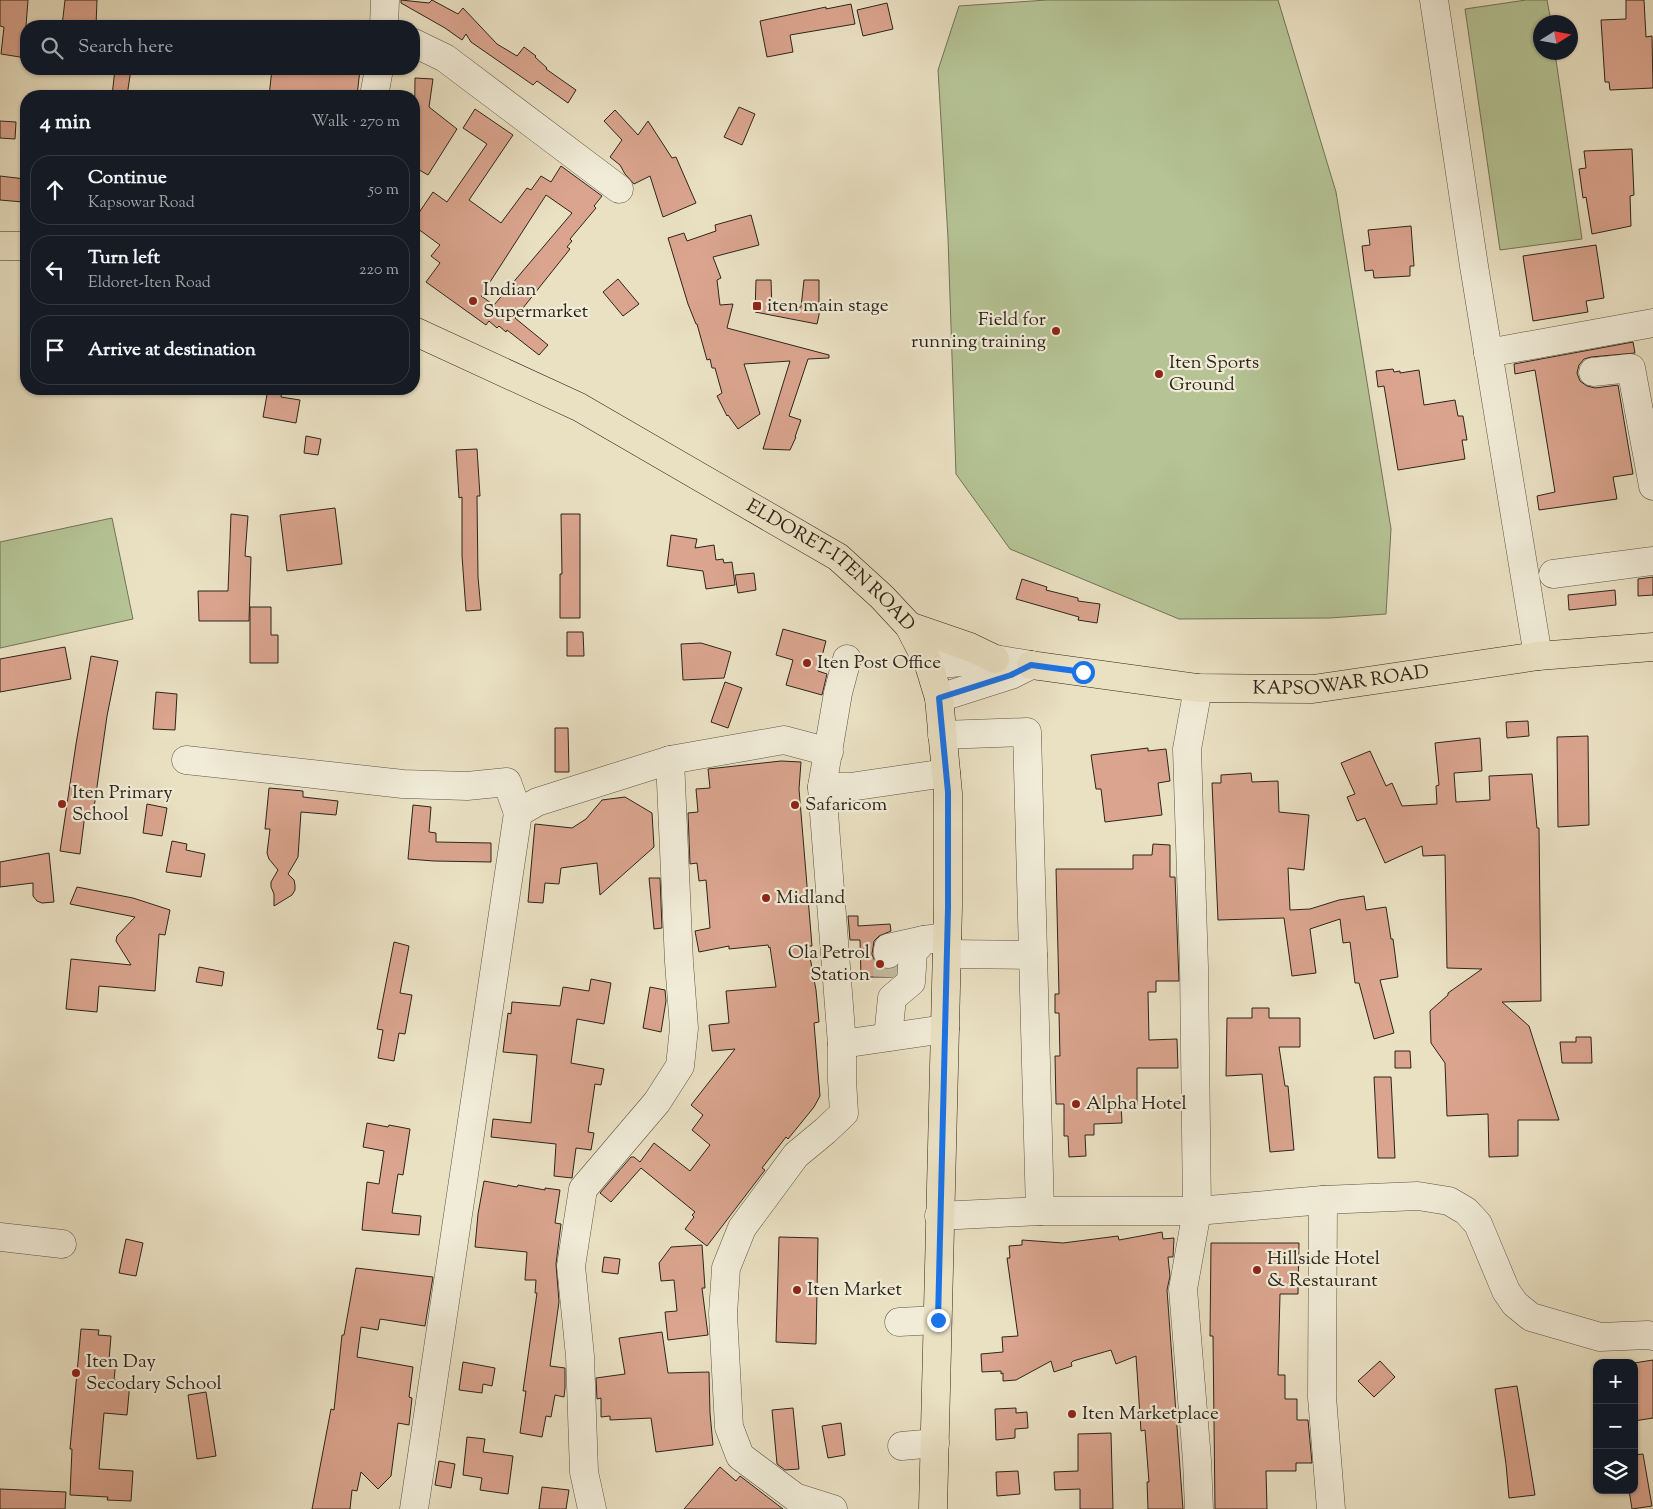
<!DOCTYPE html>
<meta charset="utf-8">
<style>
body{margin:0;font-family:"Sorts Mill Goudy",serif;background:#20242c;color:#f1f3f6}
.controls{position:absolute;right:15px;bottom:15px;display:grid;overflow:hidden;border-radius:10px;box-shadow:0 1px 4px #0004}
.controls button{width:45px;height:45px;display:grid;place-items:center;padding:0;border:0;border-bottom:1px solid #363941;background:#171b24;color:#f1f3f6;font:25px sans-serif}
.compass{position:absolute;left:1533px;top:15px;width:45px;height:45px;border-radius:50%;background:#171b24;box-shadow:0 1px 4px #0004;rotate:79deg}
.stop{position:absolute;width:15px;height:15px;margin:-11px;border:4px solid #1a73e8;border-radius:50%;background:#fff}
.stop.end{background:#1a73e8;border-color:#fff;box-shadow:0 1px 5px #0008}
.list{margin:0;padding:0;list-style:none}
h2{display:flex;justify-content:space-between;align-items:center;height:65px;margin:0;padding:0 20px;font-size:21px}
h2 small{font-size:16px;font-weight:400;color:#9ea1a6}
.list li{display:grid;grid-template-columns:32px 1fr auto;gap:15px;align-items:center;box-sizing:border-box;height:70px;margin:0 10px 10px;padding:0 10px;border:1px solid #363941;border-radius:20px}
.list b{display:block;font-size:19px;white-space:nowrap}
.list p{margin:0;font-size:16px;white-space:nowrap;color:#9ea1a6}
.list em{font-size:16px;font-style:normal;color:#9ea1a6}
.icon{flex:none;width:28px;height:28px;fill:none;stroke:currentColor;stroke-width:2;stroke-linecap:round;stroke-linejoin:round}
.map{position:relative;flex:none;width:1653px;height:1509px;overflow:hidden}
.search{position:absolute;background:#171b24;box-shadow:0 1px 4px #0004;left:20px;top:20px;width:400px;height:55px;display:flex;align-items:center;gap:12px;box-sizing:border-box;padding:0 18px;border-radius:20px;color:#9ea1a6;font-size:19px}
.panel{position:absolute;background:#171b24;box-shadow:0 1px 4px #0004;left:20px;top:90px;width:400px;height:305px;border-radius:20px}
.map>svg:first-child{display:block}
</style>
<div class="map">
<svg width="1653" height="1509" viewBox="0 0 1653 1509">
<rect width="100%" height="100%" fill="#eae1c3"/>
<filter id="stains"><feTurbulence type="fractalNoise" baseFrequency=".004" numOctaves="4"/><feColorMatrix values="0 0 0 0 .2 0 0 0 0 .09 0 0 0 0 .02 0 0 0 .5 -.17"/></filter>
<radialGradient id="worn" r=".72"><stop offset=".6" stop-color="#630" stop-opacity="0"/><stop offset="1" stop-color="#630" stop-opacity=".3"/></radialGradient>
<!-- green -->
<g fill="#b5c395" stroke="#717458">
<polygon points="1047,0 1278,0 1336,192 1391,529 1386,614 1330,618 1179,619 1010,549 956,474 948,238 938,70 959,6"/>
<polygon points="1526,0 1547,0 1551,22 1540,22 1540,52 1555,53 1582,239 1500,250 1465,9"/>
<polygon points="112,518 133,619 0,648 0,542"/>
</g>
<!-- building -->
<g fill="#daa48e" stroke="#2d251a" fill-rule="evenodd">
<polygon points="0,0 28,0 25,39 26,39 26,58 1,54 4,27 0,26"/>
<polygon points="65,0 97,0 96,26 62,26"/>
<polygon points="401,0 429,3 432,0 458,14 463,8 497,44 517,56 524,47 536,56 535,57 547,68 546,69 576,90 568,103 537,81 533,85 471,42 466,34 462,40 445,28 401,3"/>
<polygon points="1626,0 1644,0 1646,37 1652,36 1653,88 1610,90 1609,82 1605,82 1601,20 1626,19"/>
<polygon points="887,3 893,29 863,36 857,10"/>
<polygon points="851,4 855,24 790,35 793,52 767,57 760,21 826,7 826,9"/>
<polygon points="115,69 131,69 127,96 112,96"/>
<polygon points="272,69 360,69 357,96 269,96"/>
<polygon points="415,78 433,79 429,107 457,129 428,175 414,167"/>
<polygon points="739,107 755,114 742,145 724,137"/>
<path d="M 475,109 L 513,135 L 469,200 L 501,223 L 527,188 L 531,190 L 541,176 L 551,182 L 561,166 L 602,196 L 594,206 L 596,208 L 570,239 L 572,241 L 567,247 L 570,249 L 515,318 L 548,345 L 539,355 L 507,330 L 506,332 L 499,326 L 497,328 L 489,321 L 486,325 L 426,282 L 440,263 L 431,256 L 440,245 L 414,226 L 414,220 L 433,192 L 447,202 L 487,144 L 463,128 ZM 546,195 L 572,213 L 494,305 L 481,296 Z"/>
<polygon points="615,110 638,135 648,121 672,158 676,157 696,203 663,217 650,176 634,184 625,174 620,165 610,157 622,140 604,121"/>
<polygon points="0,121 16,122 15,139 0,138"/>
<polygon points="1632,149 1634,195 1630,196 1631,226 1592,234 1586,197 1583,198 1579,169 1586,168 1584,151"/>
<polygon points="0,176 25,179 23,202 0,200"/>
<polygon points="751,215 759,245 713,257 721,278 717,280 720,305 733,304 727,328 829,355 829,358 808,359 789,416 801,420 795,437 796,437 790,450 763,449 790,361 744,364 760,414 738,429 728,415 727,416 717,396 722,393 715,368 712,368 710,359 707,360 697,324 696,324 688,304 668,238 684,233 687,241 716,231 715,225"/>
<polygon points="1411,226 1414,266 1410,266 1410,276 1374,278 1373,270 1365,271 1362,246 1370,245 1368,230"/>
<polygon points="1596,245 1604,298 1586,301 1588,312 1533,321 1523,256"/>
<polygon points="618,279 639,304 623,316 603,292"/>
<polygon points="756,280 771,280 772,309 801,307 804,280 819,280 819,315 817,324 755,312"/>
<polygon points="1633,342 1635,353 1591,357 1584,359 1579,365 1577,373 1580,381 1587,386 1595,388 1618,385 1633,474 1613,477 1617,499 1539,510 1537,496 1555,492 1535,370 1515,374 1514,364"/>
<polygon points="1393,369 1394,372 1400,371 1400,373 1419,370 1424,405 1455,400 1458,416 1463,416 1467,440 1462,440 1465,459 1398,470 1384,386 1378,387 1376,371"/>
<polygon points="268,389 282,389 281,397 300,400 296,423 263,417"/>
<polygon points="306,436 321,439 318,455 304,453"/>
<polygon points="477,449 480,496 477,496 478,577 481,610 466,611 462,556 462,497 459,498 456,450"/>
<polygon points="335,508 342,564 287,571 280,515"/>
<polygon points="231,514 248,516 245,556 251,557 249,621 199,621 198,591 228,591"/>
<polygon points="561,514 580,514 580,618 560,618 560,574 562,574"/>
<polygon points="671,535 697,539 695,548 714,545 716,560 723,559 724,563 732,562 735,585 706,589 703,571 667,566"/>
<polygon points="754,573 756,590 738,593 735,575"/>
<polygon points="1653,577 1653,595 1638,596 1638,579"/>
<polygon points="1022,579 1047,587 1046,590 1078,598 1078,601 1100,604 1097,623 1078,620 1079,617 1016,599"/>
<polygon points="1615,590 1616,605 1569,610 1568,595"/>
<polygon points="250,607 271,607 271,635 278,635 278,663 250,663"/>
<polygon points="783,629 826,641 818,671 827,674 822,695 786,685 793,660 776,655"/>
<polygon points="567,632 583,632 584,656 567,656"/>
<polygon points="701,643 731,652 724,678 683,680 681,644"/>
<polygon points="65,647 71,679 0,692 0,659"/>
<polygon points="91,656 118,661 107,716 93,815 85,814 80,854 60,851 76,744"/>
<polygon points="725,682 742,688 728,728 711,722"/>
<polygon points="156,692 177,694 175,730 153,729"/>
<polygon points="1528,721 1529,736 1507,738 1506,722"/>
<polygon points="555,728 568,728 569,772 555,772"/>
<polygon points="1588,736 1589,825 1558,827 1557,737"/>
<polygon points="1480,738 1482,771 1454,773 1456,802 1490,800 1489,776 1532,774 1537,828 1539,828 1541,1001 1502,1002 1529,1026 1559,1120 1518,1120 1518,1156 1489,1157 1488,1114 1447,1116 1445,1063 1431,1043 1430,1011 1448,995 1448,993 1482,969 1447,968 1445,855 1423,856 1422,846 1385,863 1365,818 1357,821 1347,797 1355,794 1341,763 1370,751 1386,786 1392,783 1402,806 1437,804 1436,786 1439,785 1435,743"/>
<polygon points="1148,748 1148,751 1166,749 1170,781 1158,783 1162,815 1105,822 1101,789 1096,789 1091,755"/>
<polygon points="781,761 801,762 799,789 812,946 808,946 816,990 819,1022 814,1023 820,1096 814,1107 788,1139 786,1137 762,1168 765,1170 707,1246 685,1229 694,1217 692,1215 695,1212 641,1168 611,1202 600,1193 631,1157 634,1157 640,1162 654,1143 690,1171 710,1145 692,1130 703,1115 691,1105 735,1049 712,1051 709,1025 729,1023 726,991 776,987 770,947 769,948 768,945 729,949 729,946 699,952 695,931 710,928 706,880 699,881 697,863 690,864 688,813 698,812 696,789 710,788 708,769"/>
<polygon points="1251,773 1252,782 1278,781 1279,812 1309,815 1304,870 1288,868 1290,910 1310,909 1339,900 1364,896 1366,910 1386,907 1391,939 1393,939 1398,977 1380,980 1394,1033 1374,1039 1359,983 1355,983 1350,942 1343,943 1340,919 1310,929 1316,973 1292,976 1284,918 1218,920 1212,783 1221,783 1221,775"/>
<polygon points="269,788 303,791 303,797 338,801 336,815 301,812 298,857 288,874 294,880 295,885 295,890 292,895 274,906 274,894 271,887 271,882 278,870 269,859 267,853 270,829 265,829"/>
<polygon points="625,797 652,813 654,847 600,895 597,863 561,868 559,884 545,883 543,903 528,902 535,824 572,828 586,819 602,800"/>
<polygon points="147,804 167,808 162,836 143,833"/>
<polygon points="413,805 431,807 429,832 436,833 436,842 491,843 491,862 434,861 408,859"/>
<polygon points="172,841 187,844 186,850 205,854 201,877 166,872"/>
<polygon points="1153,844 1170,845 1170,877 1175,877 1179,981 1156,981 1156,992 1148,992 1149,1040 1177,1039 1178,1068 1137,1068 1137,1105 1121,1105 1122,1123 1094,1124 1094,1135 1085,1135 1086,1156 1069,1157 1068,1136 1064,1136 1064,1104 1056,1104 1055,1056 1060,1056 1059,1013 1055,1013 1055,994 1059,994 1056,869 1133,869 1133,855 1152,855"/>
<polygon points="49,853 54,902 42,903 37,901 33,896 33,883 0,887 0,862"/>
<polygon points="649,878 660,878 662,928 654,929"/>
<polygon points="77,887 133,898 170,910 165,935 159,934 155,991 99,986 97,1012 66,1009 71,959 131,965 116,941 117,936 135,917 70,904"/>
<polygon points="848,916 858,916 858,926 890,924 891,931 879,936 874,941 872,954 875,962 881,968 888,970 896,967 896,974 893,977 861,977 860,940 850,940"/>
<polygon points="394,942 409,946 400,993 412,995 405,1034 399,1033 394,1061 378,1058 383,1030 377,1029"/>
<polygon points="199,967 224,972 222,986 196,982"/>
<polygon points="591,979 611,983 604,1024 577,1019 571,1063 604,1069 601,1085 595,1084 588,1132 594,1133 591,1150 576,1148 572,1178 554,1176 556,1144 491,1137 493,1119 531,1123 537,1055 503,1052 508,1013 511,1014 512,1002 560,1006 563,987 589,991"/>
<polygon points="650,987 665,990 666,1001 661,1032 643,1028"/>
<polygon points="1252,1008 1269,1008 1269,1018 1300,1018 1300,1047 1279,1047 1285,1086 1288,1086 1294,1150 1270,1152 1262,1074 1226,1076 1227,1018 1252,1018"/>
<polygon points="1576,1037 1591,1037 1592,1063 1562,1063 1560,1042 1576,1042"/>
<polygon points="1395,1051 1410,1051 1411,1068 1395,1068"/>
<polygon points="1374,1077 1391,1077 1395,1158 1378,1158"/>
<polygon points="367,1123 388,1127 389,1125 410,1129 403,1175 398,1174 392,1213 421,1216 419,1235 362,1230 367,1182 379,1184 384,1151 363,1147"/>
<polygon points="484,1181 517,1187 518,1185 545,1190 545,1188 560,1190 555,1223 561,1224 556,1264 559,1302 550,1366 565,1368 565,1388 564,1397 555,1395 551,1417 546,1416 542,1437 520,1433 526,1391 523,1391 537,1293 535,1293 536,1280 525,1280 527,1252 475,1247 478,1214"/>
<polygon points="1162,1232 1163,1239 1174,1238 1173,1257 1168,1257 1170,1276 1167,1290 1183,1509 1148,1509 1147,1482 1149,1482 1145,1430 1141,1431 1136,1356 1116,1364 1111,1350 1073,1361 1071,1363 1072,1366 1054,1372 1051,1361 1016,1380 1003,1381 1003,1373 1001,1374 1001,1371 982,1372 981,1354 1003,1352 1002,1337 1018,1336 1007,1258 1010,1258 1009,1246 1022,1245 1022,1240 1063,1243 1118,1236 1119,1240"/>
<polygon points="779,1237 818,1238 816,1344 776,1342"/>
<polygon points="126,1239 143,1243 136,1276 119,1273"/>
<polygon points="1211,1243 1299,1243 1298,1294 1280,1294 1278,1375 1285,1375 1285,1399 1297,1399 1297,1420 1308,1420 1312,1463 1296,1463 1296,1471 1266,1471 1267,1509 1215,1509 1213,1336 1210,1336"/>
<polygon points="702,1245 705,1288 702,1288 708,1335 668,1340 665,1312 677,1311 674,1280 661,1281 659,1263 671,1247"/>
<polygon points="604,1257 620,1259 618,1274 602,1272"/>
<polygon points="356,1268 433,1277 425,1326 380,1319 378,1330 361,1327 357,1357 413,1367 409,1397 412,1398 409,1425 398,1423 391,1476 378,1489 361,1472 357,1491 352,1490 350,1509 312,1509 331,1409 334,1410 342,1335 344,1335"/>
<polygon points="81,1329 99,1330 98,1335 111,1336 109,1360 116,1361 114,1380 130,1382 127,1415 104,1413 99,1469 133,1471 131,1501 107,1500 108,1497 70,1495 72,1449 70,1449"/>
<polygon points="662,1332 668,1373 709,1372 710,1413 713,1445 656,1452 651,1418 610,1420 610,1416 601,1417 601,1398 597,1399 596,1378 625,1374 619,1338"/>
<polygon points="1653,1360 1653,1418 1634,1421 1634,1363"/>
<polygon points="1380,1361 1395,1377 1374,1397 1358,1381"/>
<polygon points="463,1362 495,1368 492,1386 483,1384 482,1393 459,1390"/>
<polygon points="1517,1386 1535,1495 1509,1498 1506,1464 1495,1389"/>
<polygon points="206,1392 216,1456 197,1459 188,1395"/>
<polygon points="793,1408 799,1469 785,1470 777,1464 772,1410"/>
<polygon points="1016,1408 1016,1413 1027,1412 1028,1428 1015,1429 1015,1438 996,1440 995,1409"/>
<polygon points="841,1423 845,1455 828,1458 822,1426"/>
<polygon points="1111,1433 1113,1509 1080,1509 1080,1489 1055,1490 1054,1472 1078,1471 1078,1434"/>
<polygon points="467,1437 485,1439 483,1452 513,1456 508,1494 480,1490 482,1478 463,1475"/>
<polygon points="1643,1454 1652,1506 1632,1509 1629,1490 1634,1490 1634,1455"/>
<polygon points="439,1461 455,1464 451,1488 435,1485"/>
<polygon points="720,1467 736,1481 740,1476 783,1509 684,1509"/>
<polygon points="1018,1471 1020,1494 997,1496 996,1472"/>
<polygon points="542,1487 569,1490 566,1509 539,1509"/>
<polygon points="0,1489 66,1492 65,1509 0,1509"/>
</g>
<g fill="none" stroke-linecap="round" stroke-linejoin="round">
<!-- minor-tunnel -->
<polyline stroke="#c4bba1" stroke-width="28" stroke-dasharray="28 14" stroke-linecap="butt" points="887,977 888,954"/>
<defs>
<g id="minor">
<polyline points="1434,0 1474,266 1538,656"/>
<polyline points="384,26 385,0"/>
<polyline points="414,43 445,58 619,189"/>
<polyline points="374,96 379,69"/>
<polyline points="1488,353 1653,323"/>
<polyline points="1593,372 1631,368 1653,486"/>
<polyline points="1553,574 1653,561"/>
<polyline points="929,665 995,659 1031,665"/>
<polyline points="1198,688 1187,749 1194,967 1197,1211 1183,1289 1197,1460 1199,1509"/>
<polyline points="939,698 1011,675 1031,665"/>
<polyline points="942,735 1027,732 1040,1211"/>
<polyline points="186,760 403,784 467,786 507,782 518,813"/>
<polyline points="822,787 850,787 946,773"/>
<polyline points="888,954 888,948 924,940"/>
<polyline points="947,954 1033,955"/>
<polyline points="888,1037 892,998 911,982 913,952 924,940 947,937"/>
<polyline points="842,1044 945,1029"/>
<polyline points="1323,1200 1322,1397 1331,1509"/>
<polyline points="939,1216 1040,1211 1197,1211 1323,1200 1418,1196 1449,1201 1466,1211 1478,1224 1506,1291 1515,1304 1531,1317 1600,1337 1648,1335 1653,1336"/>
<polyline points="0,1237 62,1244"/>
<polyline points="899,1322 937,1320"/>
<polyline points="902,1446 935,1443"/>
<polyline points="414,1509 518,813 537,802 670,760 784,740 829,752"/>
<polyline points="592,1509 584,1472 580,1356 571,1266 583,1189 657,1102 680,1066 684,1028 679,962 670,760"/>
<polyline points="833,1509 795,1497 740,1456 729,1427 723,1314 726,1268 742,1228 796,1155 825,1131 844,1113 842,1080 842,1044 822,787 838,693 847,659"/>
</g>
<g id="major">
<polyline points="0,246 26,246"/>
<path id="s1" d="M 414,331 L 579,407 L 838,557 L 882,597 L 909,626 L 929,665 L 939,698 L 948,793 L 948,907 L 933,1509"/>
<polyline points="909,626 970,647 995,659"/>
<path id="s2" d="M 1031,665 L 1198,688 L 1313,689 L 1538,656 L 1653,647"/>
</g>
</defs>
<!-- minor casing -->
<use href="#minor" stroke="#5c5444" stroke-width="29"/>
<!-- major casing -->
<use href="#major" stroke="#2d251a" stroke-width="29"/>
<!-- minor -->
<use href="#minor" stroke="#f1ecd8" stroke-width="28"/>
<!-- major -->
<use href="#major" stroke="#eae1c3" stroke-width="28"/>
</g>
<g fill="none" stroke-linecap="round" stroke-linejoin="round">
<!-- route -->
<polyline stroke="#1a73e8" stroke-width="6" points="938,1320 948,908 948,792 939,698 1011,675 1031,665 1083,672"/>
</g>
<!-- markers -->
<g fill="#8f2418" stroke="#f1ecd8" stroke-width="2">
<circle cx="473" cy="301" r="5"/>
<rect x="752" y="301" width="10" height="10" rx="2.5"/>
<circle cx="1056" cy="331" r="5"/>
<circle cx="1159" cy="374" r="5"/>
<circle cx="807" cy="663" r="5"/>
<circle cx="62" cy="804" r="5"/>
<circle cx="795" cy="805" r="5"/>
<circle cx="766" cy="898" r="5"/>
<circle cx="880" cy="964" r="5"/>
<circle cx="1076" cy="1104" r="5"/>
<circle cx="1257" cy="1270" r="5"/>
<circle cx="797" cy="1290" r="5"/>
<circle cx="76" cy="1373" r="5"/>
<circle cx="1072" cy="1414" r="5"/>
</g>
<g text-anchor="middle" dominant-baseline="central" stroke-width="4.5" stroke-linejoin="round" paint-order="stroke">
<!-- poi labels -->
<g font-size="19" fill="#2d251a" stroke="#f1ecd8" text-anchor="start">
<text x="483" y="290">Indian<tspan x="483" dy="22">Supermarket</tspan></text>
<text x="767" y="306">iten main stage</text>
<text x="1046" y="320" text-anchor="end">Field for<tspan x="1046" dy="22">running training</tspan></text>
<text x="1169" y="363">Iten Sports<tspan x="1169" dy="22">Ground</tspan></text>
<text x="817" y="663">Iten Post Office</text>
<text x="72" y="793">Iten Primary<tspan x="72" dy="22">School</tspan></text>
<text x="805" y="805">Safaricom</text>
<text x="776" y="898">Midland</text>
<text x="870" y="953" text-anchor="end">Ola Petrol<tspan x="870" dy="22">Station</tspan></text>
<text x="1086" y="1104">Alpha Hotel</text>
<text x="1267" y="1259">Hillside Hotel<tspan x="1267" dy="22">&amp; Restaurant</tspan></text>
<text x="807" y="1290">Iten Market</text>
<text x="86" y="1362">Iten Day<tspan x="86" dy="22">Secodary School</tspan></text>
<text x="1082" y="1414">Iten Marketplace</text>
</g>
<!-- street labels -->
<g font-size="19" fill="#2d251a" stroke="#f1ecd8">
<text stroke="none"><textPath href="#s1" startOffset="480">ELDORET-ITEN ROAD</textPath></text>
<text stroke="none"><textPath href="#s2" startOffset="312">KAPSOWAR ROAD</textPath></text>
</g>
</g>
<rect width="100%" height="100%" filter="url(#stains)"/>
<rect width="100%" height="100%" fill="url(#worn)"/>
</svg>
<div class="controls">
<button>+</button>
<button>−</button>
<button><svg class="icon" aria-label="layers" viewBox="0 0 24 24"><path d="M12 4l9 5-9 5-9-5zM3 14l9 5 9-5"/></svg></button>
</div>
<svg class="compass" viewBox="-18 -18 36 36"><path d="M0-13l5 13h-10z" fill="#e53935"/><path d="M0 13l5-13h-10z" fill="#9ea1a6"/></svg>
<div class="stop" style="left:1083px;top:672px"></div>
<div class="stop end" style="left:938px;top:1320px"></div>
<div class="search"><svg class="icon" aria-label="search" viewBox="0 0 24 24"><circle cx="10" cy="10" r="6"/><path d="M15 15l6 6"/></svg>Search here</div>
<section class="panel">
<h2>4 min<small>Walk · 270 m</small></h2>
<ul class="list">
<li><svg class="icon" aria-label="ahead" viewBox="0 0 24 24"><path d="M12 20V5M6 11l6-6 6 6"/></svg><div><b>Continue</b><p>Kapsowar Road</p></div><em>50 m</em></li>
<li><svg class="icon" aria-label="left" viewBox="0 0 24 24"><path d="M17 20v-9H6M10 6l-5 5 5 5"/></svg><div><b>Turn left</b><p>Eldoret-Iten Road</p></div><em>220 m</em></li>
<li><svg class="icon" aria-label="arrive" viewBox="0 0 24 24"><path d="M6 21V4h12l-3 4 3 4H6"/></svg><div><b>Arrive at destination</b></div></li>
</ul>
</section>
</div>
